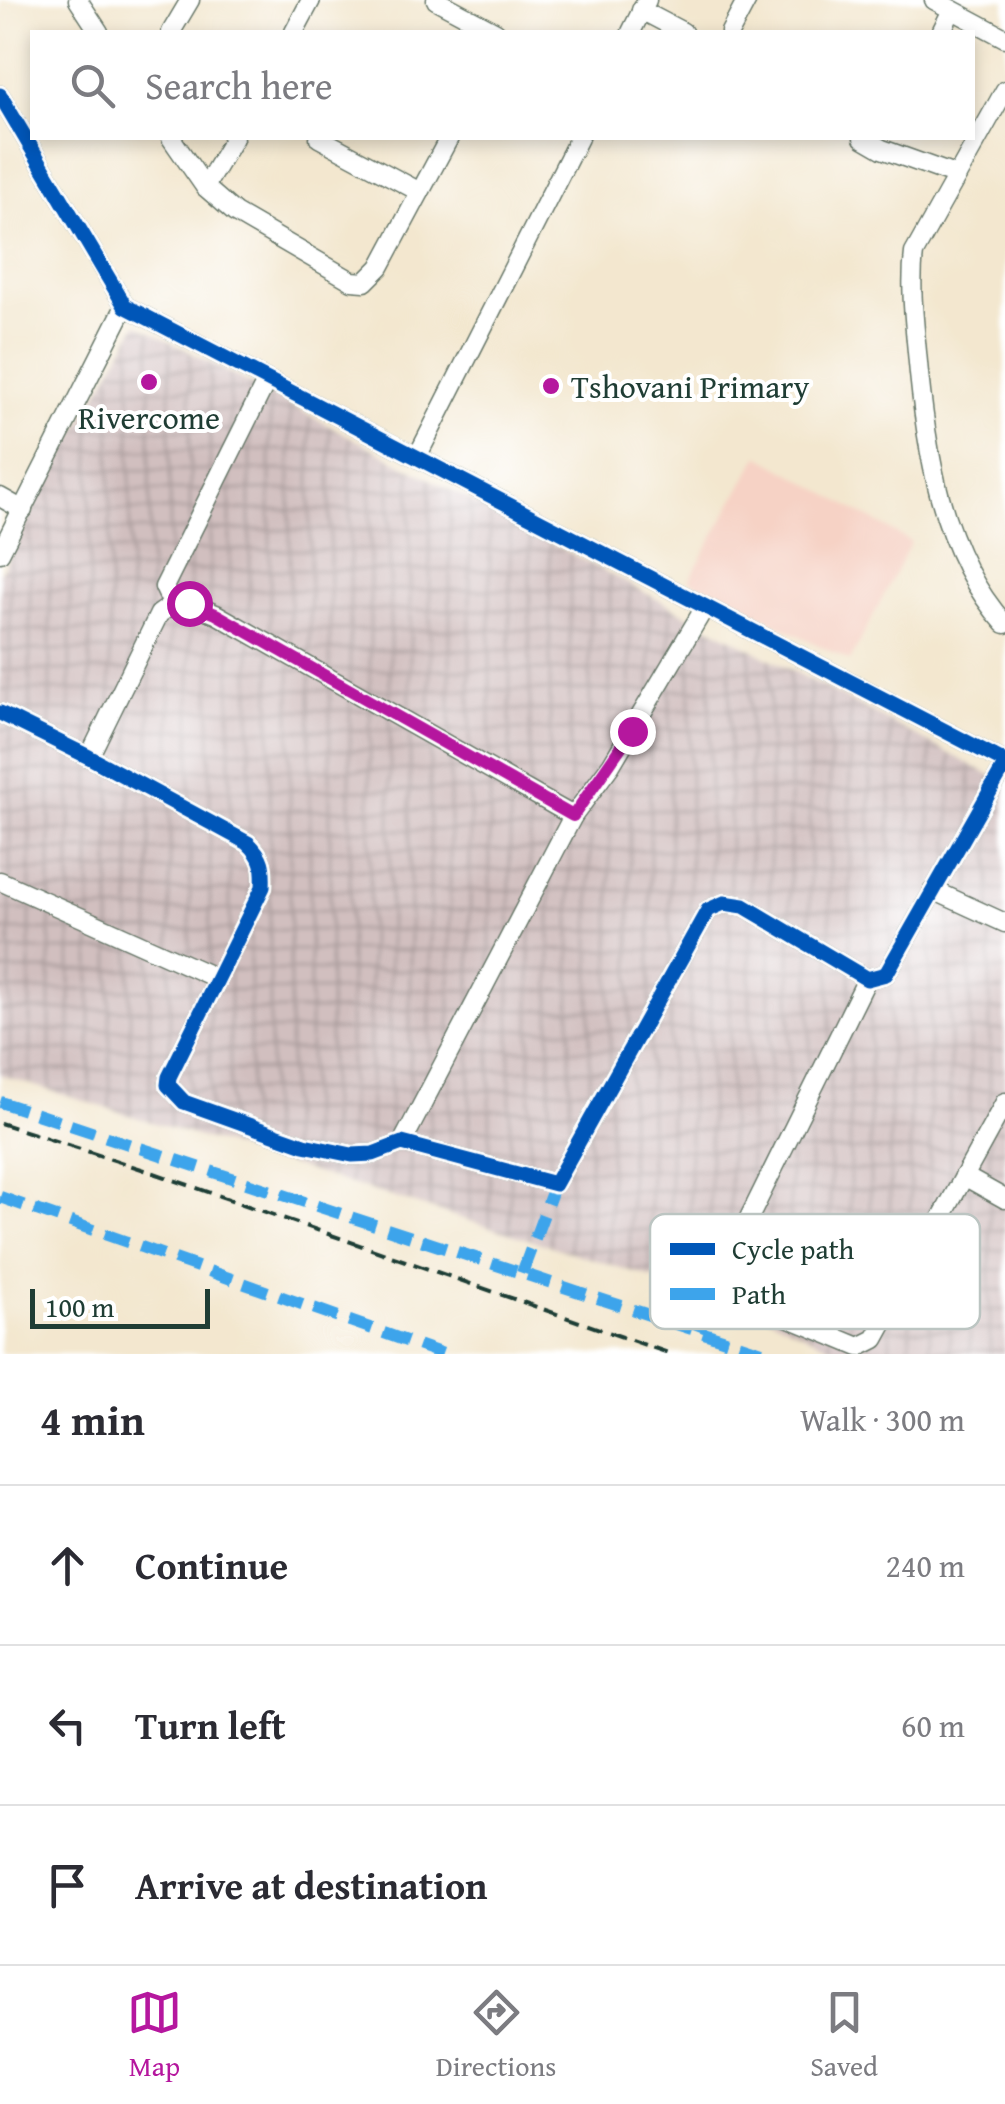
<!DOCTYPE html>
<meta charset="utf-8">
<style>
body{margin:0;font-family:"Gentium Book Plus",serif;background:#f7f7f7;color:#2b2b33}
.scale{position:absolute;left:30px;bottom:25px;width:180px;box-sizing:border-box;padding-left:10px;border:5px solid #1f3d34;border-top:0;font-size:28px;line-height:35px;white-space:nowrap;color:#1f3d34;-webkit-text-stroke:8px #fff;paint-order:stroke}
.stop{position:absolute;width:30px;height:30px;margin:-22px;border:8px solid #b5179e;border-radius:50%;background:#fff}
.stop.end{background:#b5179e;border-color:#fff;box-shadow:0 2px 10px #0008}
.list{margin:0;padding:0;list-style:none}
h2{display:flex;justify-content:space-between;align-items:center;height:130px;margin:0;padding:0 40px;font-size:42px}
h2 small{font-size:32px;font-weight:400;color:#7c7c81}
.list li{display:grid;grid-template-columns:65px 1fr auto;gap:30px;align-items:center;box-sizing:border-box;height:160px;padding:0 40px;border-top:2px solid #e1e1e2}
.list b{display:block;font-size:38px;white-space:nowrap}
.list em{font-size:32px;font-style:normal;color:#7c7c81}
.icon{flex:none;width:55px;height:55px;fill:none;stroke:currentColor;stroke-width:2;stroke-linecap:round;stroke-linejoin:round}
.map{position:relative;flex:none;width:1005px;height:1354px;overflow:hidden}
.search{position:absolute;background:#fff;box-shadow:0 5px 15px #0003;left:30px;right:30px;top:30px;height:110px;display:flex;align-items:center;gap:25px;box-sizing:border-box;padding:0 35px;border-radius:0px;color:#7c7c81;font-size:38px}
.sheet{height:610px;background:#fff}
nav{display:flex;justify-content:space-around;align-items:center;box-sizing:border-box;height:140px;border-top:2px solid #e1e1e2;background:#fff;font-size:28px;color:#7c7c81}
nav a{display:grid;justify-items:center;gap:5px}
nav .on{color:#b5179e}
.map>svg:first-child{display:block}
</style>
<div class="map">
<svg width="1005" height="1354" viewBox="0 0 1005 1354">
<defs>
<pattern id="industrial-grid" width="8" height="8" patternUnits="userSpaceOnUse" patternTransform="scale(2.5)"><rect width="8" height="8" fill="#d1bfbf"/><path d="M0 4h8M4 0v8" fill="none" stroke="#a99c9c"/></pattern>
</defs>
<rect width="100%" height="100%" fill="#fff"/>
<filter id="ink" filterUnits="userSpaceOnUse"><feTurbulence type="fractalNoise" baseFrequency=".01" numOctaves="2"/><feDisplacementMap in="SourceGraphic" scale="20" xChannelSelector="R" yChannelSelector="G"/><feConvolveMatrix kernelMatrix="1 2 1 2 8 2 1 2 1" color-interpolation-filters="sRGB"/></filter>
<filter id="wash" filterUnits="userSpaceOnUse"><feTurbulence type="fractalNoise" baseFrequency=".0048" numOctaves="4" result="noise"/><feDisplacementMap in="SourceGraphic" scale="40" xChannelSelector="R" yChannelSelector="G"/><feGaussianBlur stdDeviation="2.25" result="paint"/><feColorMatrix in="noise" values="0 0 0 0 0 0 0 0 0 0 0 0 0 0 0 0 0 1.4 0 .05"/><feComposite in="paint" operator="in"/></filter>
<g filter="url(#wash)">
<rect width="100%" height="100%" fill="#f3e7cf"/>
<!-- built -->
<polygon fill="#f6d2c5" points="759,455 911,542 850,661 689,580"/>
<!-- industrial -->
<polygon fill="url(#industrial-grid)" points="137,324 1005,783 1005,1354 845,1354 753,1309 0,1075 0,574 37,501"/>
</g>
<g filter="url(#ink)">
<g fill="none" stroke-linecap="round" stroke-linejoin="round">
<defs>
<g id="minor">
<polyline points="78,0 99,32"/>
<polyline points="436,0 496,32"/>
<polyline points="934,0 1005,38"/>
<polyline points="641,10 683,32"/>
<polyline points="171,32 190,0"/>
<polyline points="294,32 311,0"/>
<polyline points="631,32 647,0"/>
<polyline points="730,32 747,0"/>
<polyline points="941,32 952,10"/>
<path d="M 1005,90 L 914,253 C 910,286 914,319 917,352 C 925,445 940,552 1005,624"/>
<polyline points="0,95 125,306 1005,762"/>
<polyline points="171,138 205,187 235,213 352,281 365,282 380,267 449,138"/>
<polyline points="319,138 420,192"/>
<polyline points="863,138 882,149 957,176"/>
<polyline points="205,187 234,138"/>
<polyline points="417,457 579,138"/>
<polyline points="0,497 23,510"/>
<polyline points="0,553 125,306"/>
<polyline points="172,604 164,587 267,380"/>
<path d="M 0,713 L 89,757 L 248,843 C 263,857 264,867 263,887 L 169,1077 L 168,1085 L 184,1102 L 304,1145 L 352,1155 L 373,1154 L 402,1143 L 555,1184 L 708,910 L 724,903 L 744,906 L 867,979 L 886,974 L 1005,765"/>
<path d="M 89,757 L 159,614 C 180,597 194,605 216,614 L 573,816 L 402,1143"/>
<polyline points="573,816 611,765 705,607"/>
<polyline points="0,881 216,978"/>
<polyline points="933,890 1005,923"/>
<polyline points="867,979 715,1287 859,1347 875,1339 1005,1102"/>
<polyline points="964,1176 1005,1199"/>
</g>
</defs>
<!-- minor casing -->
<use href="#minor" stroke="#69786a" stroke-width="21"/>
<!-- minor -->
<use href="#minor" stroke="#fff" stroke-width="18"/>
<!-- rail -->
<polyline stroke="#1f3d34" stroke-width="4" stroke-dasharray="15 8" stroke-linecap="butt" points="0,1123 154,1173 671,1354"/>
<!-- quiet -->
<g stroke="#3da4eb" stroke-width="12" stroke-dasharray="25 12" stroke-linecap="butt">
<polyline points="0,1102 768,1354"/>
<polyline points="0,1197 443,1354"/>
<polyline points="522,1273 555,1184"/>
<polyline points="698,1331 715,1287"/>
</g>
<defs>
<g id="cycleway">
<polyline points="0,95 125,306 1005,762"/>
<path d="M 0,713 L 89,757 L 248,843 C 263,857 264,867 263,887 L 169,1077 L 168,1085 L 184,1102 L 304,1145 L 352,1155 L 373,1154 L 402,1143 L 555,1184 L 708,910 L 724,903 L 744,906 L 867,979 L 886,974 L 1005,765"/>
</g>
</defs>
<!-- cycleway casing -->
<use href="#cycleway" stroke="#fff" stroke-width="21"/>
<!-- cycleway -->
<use href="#cycleway" stroke="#0057b8" stroke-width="15"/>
</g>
</g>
<g fill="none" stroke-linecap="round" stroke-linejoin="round" filter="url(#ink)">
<!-- route -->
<polyline stroke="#b5179e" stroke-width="12" points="189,603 216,614 573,816 632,731"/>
</g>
<!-- markers -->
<g fill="#b5179e" stroke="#fff" stroke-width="4">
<circle cx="149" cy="382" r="10"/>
<circle cx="551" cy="386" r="10"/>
</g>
<g text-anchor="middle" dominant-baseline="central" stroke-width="8" stroke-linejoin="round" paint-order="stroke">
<!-- poi labels -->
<g font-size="32" fill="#1f3d34" stroke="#fff" text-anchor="start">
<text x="571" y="386">Tshovani Primary</text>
<text x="149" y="417" text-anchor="middle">Rivercome</text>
</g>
</g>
<!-- legend -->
<rect x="650" y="1214" width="330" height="115" rx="15" fill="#fff" stroke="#bcc5c2" stroke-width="2.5"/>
<rect x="670" y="1243" width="45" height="12" fill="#0057b8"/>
<rect x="670" y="1288" width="45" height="12" fill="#3da4eb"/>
<g font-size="28" fill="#1f3d34">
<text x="732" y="1259">Cycle path</text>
<text x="732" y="1304">Path</text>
</g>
</svg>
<div class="scale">100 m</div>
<div class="stop" style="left:189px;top:603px"></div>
<div class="stop end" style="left:632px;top:731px"></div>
<div class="search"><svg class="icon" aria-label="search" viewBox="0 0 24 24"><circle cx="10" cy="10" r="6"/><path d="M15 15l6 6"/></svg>Search here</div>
</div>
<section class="sheet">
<h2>4 min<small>Walk · 300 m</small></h2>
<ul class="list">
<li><svg class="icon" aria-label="ahead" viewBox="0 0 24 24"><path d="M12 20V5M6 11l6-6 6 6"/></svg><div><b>Continue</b></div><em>240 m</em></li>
<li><svg class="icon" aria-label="left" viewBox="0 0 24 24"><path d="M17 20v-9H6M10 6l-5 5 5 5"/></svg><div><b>Turn left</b></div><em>60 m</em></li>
<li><svg class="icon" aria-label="arrive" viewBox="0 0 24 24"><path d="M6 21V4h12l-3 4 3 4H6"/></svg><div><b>Arrive at destination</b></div></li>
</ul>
</section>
<nav>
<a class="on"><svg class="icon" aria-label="map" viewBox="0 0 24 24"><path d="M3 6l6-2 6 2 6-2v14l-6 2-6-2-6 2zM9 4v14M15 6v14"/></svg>Map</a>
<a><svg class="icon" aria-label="directions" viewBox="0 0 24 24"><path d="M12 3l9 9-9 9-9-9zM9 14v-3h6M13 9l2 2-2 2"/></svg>Directions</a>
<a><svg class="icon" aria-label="saved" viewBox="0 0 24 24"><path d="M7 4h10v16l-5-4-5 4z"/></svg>Saved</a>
</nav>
